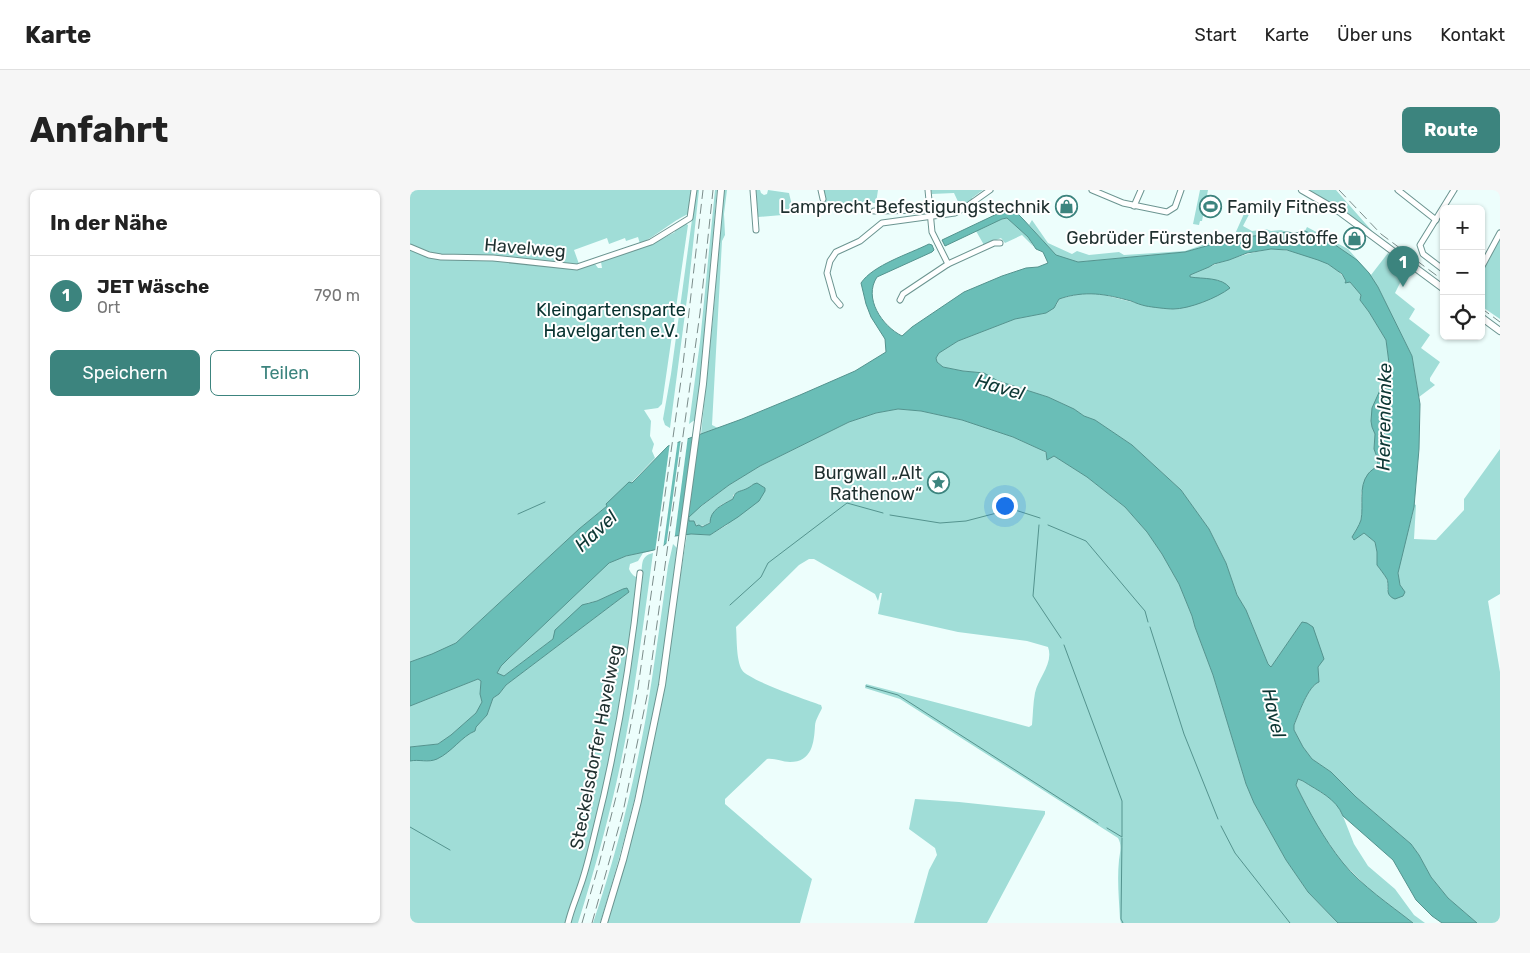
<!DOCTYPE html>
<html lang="de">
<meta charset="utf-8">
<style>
body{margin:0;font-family:Rubik,sans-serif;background:#f6f6f6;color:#222}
.controls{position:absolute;right:15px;top:15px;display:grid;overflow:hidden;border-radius:8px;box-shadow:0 1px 4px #0004}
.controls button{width:45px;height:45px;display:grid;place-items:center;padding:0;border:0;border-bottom:1px solid #e0e0e0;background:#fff;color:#222;font:25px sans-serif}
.you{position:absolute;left:594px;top:315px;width:18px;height:18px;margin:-12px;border:4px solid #fff;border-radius:50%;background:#1a73e8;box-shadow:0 0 0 8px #1a73e833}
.badge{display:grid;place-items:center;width:32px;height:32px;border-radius:50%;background:#3c847e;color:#fff;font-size:16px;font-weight:700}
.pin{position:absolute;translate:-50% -41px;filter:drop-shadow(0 1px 2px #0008)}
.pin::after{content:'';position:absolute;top:26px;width:18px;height:15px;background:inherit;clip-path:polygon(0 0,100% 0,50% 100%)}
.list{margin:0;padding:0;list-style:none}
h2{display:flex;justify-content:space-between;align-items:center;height:65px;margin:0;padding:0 20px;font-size:21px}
h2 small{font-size:16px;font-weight:400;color:#767676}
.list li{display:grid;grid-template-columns:32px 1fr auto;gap:15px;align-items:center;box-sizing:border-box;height:80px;padding:0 20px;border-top:1px solid #e0e0e0}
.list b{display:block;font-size:19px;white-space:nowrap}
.list p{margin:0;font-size:16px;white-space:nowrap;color:#767676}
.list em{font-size:16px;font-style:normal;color:#767676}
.actions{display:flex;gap:10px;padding:15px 20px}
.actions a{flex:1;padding:11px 0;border:1px solid #3c847e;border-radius:8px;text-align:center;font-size:18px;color:#3c847e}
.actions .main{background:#3c847e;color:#fff}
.icon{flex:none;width:28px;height:28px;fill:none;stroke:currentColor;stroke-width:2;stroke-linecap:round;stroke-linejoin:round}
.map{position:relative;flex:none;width:1090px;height:733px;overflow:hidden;border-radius:8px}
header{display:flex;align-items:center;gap:30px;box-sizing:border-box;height:70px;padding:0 25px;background:#fff;border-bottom:1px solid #e0e0e0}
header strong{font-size:24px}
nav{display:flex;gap:28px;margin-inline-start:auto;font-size:18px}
.intro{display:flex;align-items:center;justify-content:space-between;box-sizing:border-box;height:120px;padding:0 30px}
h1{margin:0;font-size:35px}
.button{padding:12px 22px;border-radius:8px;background:#3c847e;color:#fff;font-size:18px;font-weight:700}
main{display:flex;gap:30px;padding:0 30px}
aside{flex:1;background:#fff;border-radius:8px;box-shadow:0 1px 4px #0004}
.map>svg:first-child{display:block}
</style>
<header>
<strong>Karte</strong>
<nav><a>Start</a><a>Karte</a><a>Über uns</a><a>Kontakt</a></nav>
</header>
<div class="intro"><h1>Anfahrt</h1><a class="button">Route</a></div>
<main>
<aside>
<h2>In der Nähe<small></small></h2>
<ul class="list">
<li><span class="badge">1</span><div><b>JET Wäsche</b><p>Ort</p></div><em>790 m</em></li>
</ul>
<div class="actions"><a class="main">Speichern</a><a>Teilen</a></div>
</aside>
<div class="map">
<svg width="1090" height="733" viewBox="0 0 1090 733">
<rect width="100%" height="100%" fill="#edfefc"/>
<!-- green -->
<g fill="#a0ddd7">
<path d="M 0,0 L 281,0 L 278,24 C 261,32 247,45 230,54 L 228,47 L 216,51 L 215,48 L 199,54 L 197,48 L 164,60 L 169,74 L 165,75 L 166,80 L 185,74 L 188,78 L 192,78 L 191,72 L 240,55 L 265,42 L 265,40 L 275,33 L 278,35 L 252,214 L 248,218 L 234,220 L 241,231 L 240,246 L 244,254 L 242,261 L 245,268 L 221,293 L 210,301 L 197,316 L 169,339 L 46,453 L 22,465 L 0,472 L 0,59 L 17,66 L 36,65 L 20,63 L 0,55 Z"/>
<polygon points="286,0 289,0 278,101 260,238 255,235 253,229 261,184"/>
<polygon points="305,0 307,0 294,152 286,229 279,234 290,152"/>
<polygon points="314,0 317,0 314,24 315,45 312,51 302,235 308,238 291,244 303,127"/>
<polygon points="346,0 350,0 351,3 354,5 357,4 358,0 379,3 384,24 348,27"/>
<polygon points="412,0 468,0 466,13 445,13 417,18"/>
<polygon points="521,0 573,0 562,8 563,10 551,18 544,3 522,4"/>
<polygon points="790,0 798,0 792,31 790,31 789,35 783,34"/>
<polygon points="898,0 926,0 962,41 962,43 934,20"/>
<polygon points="844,12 845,13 833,36 842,41 856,39 861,41 871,40 877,42 827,48 822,47 814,51 775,62 668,72 660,70 651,71 619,35 622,30 638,53 662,64 667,61 679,65 709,62 714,65 775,61 825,44 837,17"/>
<polygon points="597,28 618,47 623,56 612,45 595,53 591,48 574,55 566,41 592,29"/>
<polygon points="897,37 938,59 961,85 978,63 998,77 985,103 1005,119 999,129 1020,145 1011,158 1030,172 1020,188 1020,191 1025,195 1009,207 1002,166 968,97 934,61 921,52 895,41"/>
<polygon points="1090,46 1090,129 1071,116 1071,80"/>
<path d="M 861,59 C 886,60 922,68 936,91 L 940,92 L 951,105 L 950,110 L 959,122 L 976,150 L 979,173 L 975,189 L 963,218 L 961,231 L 962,237 L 965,244 L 964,259 L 968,270 L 967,276 L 955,291 L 951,304 L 952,320 L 951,330 L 949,336 L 942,347 L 943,350 L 954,343 L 965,352 L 967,362 L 967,375 C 973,383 980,389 977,400 L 993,400 C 978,380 1003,338 1004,314 L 1006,315 L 1004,349 L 1026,350 L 1054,320 L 1054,309 L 1090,259 L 1090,404 L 1078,411 L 1090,482 L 1090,733 L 1067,733 L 1038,708 L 1021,687 L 1009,665 L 1001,654 L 946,607 L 921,582 L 902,569 L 893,557 L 884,540 L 884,535 C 889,523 898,496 909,492 L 908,477 L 911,472 L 899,436 L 892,432 L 861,477 L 858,474 L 836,420 L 827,405 L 816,373 L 799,339 L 771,300 L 722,255 L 685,230 L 674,226 L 664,219 L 638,207 L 588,191 L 574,183 L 553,181 L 533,177 L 527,172 L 526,168 L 530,162 L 548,151 L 605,129 L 636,123 L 647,114 L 649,109 L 674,103 L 686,103 L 738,116 L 773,118 L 800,109 L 811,91 L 780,87 L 780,85 C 806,73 832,64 861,59 Z"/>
<path d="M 488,219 L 511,221 L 552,230 L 574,237 L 603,247 L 632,260 L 637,264 L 637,268 L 639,269 L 641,267 L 644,266 L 677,287 L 715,317 L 737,342 L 752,364 L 769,394 L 782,426 L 785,437 L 803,485 L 836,594 L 844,613 L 876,670 L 898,702 L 928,733 L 711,733 L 710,729 C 709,709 707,690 709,670 C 710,663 712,654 708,648 L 490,509 L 455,498 L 456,494 L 619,537 L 622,535 C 623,524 623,513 625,503 C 628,488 644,473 638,457 L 617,451 L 548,442 L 468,424 L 472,403 L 470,403 L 468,411 L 465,404 L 404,369 L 399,369 L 389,375 L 326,437 C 327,448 326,470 332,480 C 338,490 397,510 411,515 L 412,518 C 410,523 405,530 405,536 C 404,553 402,572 380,572 C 372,572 365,568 357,569 L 315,609 L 315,614 L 402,689 L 390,733 L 197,733 C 210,684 226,636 236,587 C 254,507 264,424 277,344 L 300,345 L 317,335 L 343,294 L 339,298 L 323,305 L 323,309 C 319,311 314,313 311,315 C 301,324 304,337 287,336 L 284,331 L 279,331 L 280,325 L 319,295 L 350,276 L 439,232 L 466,223 Z"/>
<path d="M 263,354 L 267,358 C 260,411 255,464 245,516 C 231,589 212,662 190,733 L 183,733 C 206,666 223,597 236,527 C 244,477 251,427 258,376 Z"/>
<path d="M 244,360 L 233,363 L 228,371 L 220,374 L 219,379 C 221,384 225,388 231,388 C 233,377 229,366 243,363 C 236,415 229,467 221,518 C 209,591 190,663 168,733 L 159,733 L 170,694 L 156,733 L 0,733 L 0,571 C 10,569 19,573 28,568 C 42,562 52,545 65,541 L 66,537 L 77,525 L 83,508 L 89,504 L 96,495 L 219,402 L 218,400 L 213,399 L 187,411 L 177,413 L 143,449 L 94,486 L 87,483 L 91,476 L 99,468 L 187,382 C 207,365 220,366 244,360 Z"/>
<polygon points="68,489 71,491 70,504 72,512 66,523 41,545 28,554 0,557 0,516"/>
<polygon points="888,589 893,591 923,610 929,616 944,654 958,676 985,699 1004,725 1015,733 1003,733 961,701 933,673 903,631 886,594"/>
<polygon points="505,609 549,612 635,621 635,624 577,733 504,733 519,680 527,665 525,658 499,639"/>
</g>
<!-- water -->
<path fill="#6abeb7" stroke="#54938e" d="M 600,20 L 605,21 L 613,29 L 646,65 L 668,72 L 775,62 L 814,51 L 822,47 L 827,48 L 877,42 L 885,43 L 895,41 L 921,52 L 947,70 L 959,83 L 968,97 L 1002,166 L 1010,214 L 1009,259 L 1004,317 L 988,383 L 990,395 L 995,402 L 993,406 L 985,409 C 974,405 980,397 977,389 C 974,384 970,379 967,375 L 967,362 L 965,352 L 954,343 L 944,350 L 942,347 C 945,342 949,336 951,330 C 954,315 948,297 958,284 C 960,281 964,279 967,276 L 968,270 L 964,259 L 965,244 L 962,237 L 961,231 L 962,218 L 975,189 L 979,173 L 976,150 L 959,122 L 950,110 L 951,105 L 940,92 L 935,93 L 936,91 L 932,84 L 918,74 L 908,70 L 877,60 L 861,59 L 837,63 L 819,70 L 804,74 L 799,77 L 780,85 L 780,87 C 793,89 812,87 820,98 C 807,108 779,119 763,119 C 757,119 741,117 736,116 C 731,115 726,113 721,111 C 695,104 676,100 649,109 L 644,118 L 636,123 L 605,129 L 548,151 L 529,163 L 526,168 L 527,172 L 533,177 L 553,181 L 574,183 L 588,191 L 638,207 L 664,219 L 674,226 L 685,230 L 722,255 L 771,300 L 799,339 L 816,373 L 827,405 L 836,420 L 858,474 L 861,477 L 892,432 L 897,433 L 903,437 L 914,469 L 908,477 L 909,492 C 898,496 889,523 884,535 L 884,540 L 893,557 L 902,569 L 921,582 L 946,607 L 1001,654 L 1009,665 L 1021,687 L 1038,708 L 1067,733 L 1032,733 L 1022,726 L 1006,710 L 983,670 L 933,626 C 926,608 908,601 893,591 L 888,589 L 886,595 C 899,622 914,649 933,673 C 953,697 979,714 1003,733 L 928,733 L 898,702 L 876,670 L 844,613 L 836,594 L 803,485 L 785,437 L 782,426 L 769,394 L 752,364 L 737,342 L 715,317 L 677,287 L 644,266 L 637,270 L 636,262 L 603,247 L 552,230 L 511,221 L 488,219 L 466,223 L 439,232 L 350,276 L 319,295 L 291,316 L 279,327 L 279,331 L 284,331 L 286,336 L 289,335 L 292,337 L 300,333 C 300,320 312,315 323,309 C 325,301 329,302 336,299 C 341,297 342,294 347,293 L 355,298 L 355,301 L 349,311 L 328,327 L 300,345 L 281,344 L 265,346 L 253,356 L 244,360 L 216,366 L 199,373 L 99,468 L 91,476 L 87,483 L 94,486 L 143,449 L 145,440 L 172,415 L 187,411 L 213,399 L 217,398 L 219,402 L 96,495 L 89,504 L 83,508 L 77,525 L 66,537 L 65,541 C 52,546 42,562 27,569 C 18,573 9,569 0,571 L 0,557 L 28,554 L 41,545 L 66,523 L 72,512 L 70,504 L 71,491 L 68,489 L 0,516 L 0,472 L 22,464 L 46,453 L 169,339 L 197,316 L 196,314 L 219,292 L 222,293 L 258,256 L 332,229 L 390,205 L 445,181 L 476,162 L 475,149 L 461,127 L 456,114 L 451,93 C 463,75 499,64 519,54 L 522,55 L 524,60 L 522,62 L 467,87 C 453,108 472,136 492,146 L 502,137 L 554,102 L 592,86 L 616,78 L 628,77 L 638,73 L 633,62 L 626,59 L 618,47 L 597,28 L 592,29 L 535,56 L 532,50 L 589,23 Z"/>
<!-- pier -->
<g fill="#edfefc">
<polygon points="278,246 264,352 256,357 271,248"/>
<polygon points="268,249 253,359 245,362 260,252"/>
</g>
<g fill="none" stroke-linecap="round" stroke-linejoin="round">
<!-- stream -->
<g stroke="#54938e" stroke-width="1">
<polyline points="108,324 135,312"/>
<polyline points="480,325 530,333 556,331 602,319 630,328"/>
<polyline points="629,335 623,406 651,448"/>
<polyline points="638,335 676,351 729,414 735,421 738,432"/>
<polyline points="320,415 351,387 358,373 437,313 473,323"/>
<polyline points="740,437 774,544 808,629"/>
<polyline points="654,455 712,611 712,647 697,638"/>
<polyline points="456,496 488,505 688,633"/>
<polyline points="811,636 825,663 880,733"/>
<polyline points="0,637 40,660"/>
<polyline points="712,648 711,729 713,733"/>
</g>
<defs>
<g id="minor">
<polyline points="343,0 346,40"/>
<polyline points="411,0 413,9"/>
<polyline points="518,0 522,42 538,74"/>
<polyline points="682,0 713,13 757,22 765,17 771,0"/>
<polyline points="988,0 1026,30"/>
<polyline points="724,16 731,0"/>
<polyline points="464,21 520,20"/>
<polyline points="0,57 19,65 31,67 83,68 167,77 241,52 280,28 284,0"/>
<polyline points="1071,78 1090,43"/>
<polyline points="1034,80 1013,64 1010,55 1044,0"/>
<polyline points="490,110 493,104 538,74 584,53 590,53"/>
<polyline points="430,115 424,108 417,83 420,71 426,62 450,51 472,33 545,23 556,17 580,0"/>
<path d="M 158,733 C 161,720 166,709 170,697 C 177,678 181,658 186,638 C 207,555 221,469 230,383"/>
</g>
<g id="major">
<polyline points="892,0 930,22 1034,99"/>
<polyline points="1071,127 1090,141"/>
<polyline points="194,733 213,670 228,611 252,495 293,194 311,0"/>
</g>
</defs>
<!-- minor casing -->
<use href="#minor" stroke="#6c9591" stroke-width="7"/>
<!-- major casing -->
<use href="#major" stroke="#6c9591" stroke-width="8"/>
<!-- minor -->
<use href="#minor" stroke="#fff" stroke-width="5"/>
<!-- major -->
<use href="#major" stroke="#fff" stroke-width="6"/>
<!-- rail -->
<g stroke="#7b8c8a" stroke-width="1" stroke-dasharray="10 5" stroke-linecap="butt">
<polyline points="929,0 971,44 1034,91"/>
<polyline points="1071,118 1090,132"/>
<polyline points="172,733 189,674 209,595 228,498 272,183 293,0"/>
<polyline points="182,733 213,622 237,506 290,123 303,0"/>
</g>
</g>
<!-- icons -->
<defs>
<symbol id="shop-ring" viewBox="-11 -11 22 22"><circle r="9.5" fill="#fff" stroke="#3c847e" stroke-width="1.5"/><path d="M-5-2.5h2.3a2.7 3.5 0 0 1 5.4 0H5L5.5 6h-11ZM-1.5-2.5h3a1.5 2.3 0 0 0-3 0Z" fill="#3c847e"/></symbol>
<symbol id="stadium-ring" viewBox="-11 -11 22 22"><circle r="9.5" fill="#fff" stroke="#3c847e" stroke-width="1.5"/><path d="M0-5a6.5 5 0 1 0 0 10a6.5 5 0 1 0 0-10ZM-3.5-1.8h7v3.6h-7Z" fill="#3c847e"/></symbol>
<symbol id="sight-ring" viewBox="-11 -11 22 22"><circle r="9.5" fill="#fff" stroke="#3c847e" stroke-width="1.5"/><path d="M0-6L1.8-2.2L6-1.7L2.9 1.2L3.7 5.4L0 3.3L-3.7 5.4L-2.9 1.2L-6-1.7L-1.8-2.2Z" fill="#3c847e"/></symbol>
</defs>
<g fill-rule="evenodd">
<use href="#shop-ring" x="644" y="4" width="25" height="25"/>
<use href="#stadium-ring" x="788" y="4" width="25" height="25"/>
<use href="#shop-ring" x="932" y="36" width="25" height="25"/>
<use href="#sight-ring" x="516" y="280" width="25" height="25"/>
</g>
<g text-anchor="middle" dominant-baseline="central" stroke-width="4" stroke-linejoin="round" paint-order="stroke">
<!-- poi labels -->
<g font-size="18" fill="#1f302f" stroke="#fff" text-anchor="end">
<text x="640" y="17">Lamprecht Befestigungstechnik</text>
<text x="817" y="17" text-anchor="start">Family Fitness</text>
<text x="928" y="48">Gebrüder Fürstenberg Baustoffe</text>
<text x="512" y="283">Burgwall „Alt<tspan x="512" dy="21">Rathenow“</tspan></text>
</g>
<!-- street labels -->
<g font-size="18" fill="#1f302f" stroke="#fff">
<text transform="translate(115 58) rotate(5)">Havelweg</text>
<text transform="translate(186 557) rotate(-79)">Steckelsdorfer Havelweg</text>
</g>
<!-- park labels -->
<g font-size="18" fill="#07322f" stroke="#fff">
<text x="201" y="120">Kleingartensparte<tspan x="201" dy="21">Havelgarten e.V.</tspan></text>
</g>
<!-- water labels -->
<g font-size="19" font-style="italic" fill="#0d3734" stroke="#fff">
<text transform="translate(590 197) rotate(16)">Havel</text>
<text transform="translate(974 227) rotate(-89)">Herrenlanke</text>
<text transform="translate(186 341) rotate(-43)">Havel</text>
<text transform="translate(864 523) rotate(77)">Havel</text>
</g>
</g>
</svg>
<div class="controls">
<button>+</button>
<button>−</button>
<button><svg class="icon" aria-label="locate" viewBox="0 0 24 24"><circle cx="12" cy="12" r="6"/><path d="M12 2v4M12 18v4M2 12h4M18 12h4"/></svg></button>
</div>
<div class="you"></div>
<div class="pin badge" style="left:993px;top:97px">1</div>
</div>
</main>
